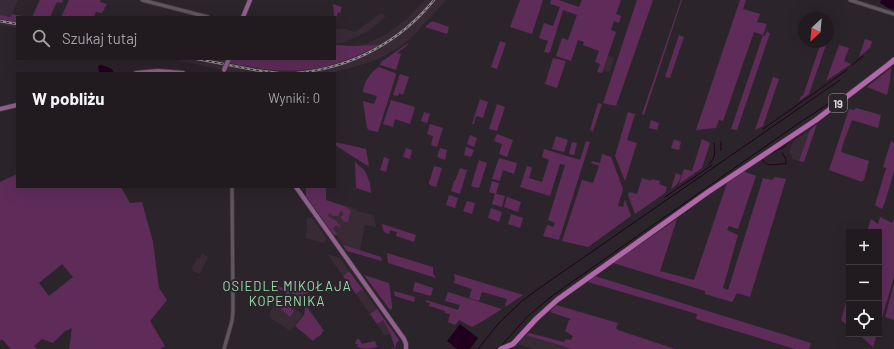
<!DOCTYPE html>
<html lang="pl">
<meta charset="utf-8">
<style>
body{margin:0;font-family:Barlow,sans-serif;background:#292429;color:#f1f3f6}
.controls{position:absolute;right:12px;bottom:12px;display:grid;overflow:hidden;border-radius:0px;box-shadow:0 4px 16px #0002}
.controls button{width:36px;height:36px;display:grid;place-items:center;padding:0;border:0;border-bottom:1px solid #3e393e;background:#211b20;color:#f1f3f6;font:20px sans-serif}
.compass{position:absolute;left:798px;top:12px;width:36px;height:36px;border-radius:50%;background:#211b20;box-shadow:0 4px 16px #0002;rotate:206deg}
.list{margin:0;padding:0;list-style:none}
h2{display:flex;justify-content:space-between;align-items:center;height:52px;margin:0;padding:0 16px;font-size:17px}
h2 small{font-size:13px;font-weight:400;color:#a2a1a5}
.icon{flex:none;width:22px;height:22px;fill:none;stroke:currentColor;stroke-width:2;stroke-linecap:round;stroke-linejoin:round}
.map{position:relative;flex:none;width:894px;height:349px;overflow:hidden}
.search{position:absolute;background:#211b20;box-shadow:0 4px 16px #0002;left:16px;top:16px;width:320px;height:44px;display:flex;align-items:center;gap:10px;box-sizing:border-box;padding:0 14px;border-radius:0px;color:#a2a1a5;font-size:15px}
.panel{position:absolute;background:#211b20;box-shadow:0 4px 16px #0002;left:16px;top:72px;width:320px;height:116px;border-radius:0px}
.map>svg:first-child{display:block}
</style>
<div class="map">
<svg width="894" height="349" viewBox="0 0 894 349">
<rect width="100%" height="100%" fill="#2c242b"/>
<!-- built -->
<g fill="#382b36">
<polygon points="0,0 18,0 11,17 0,15"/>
<polygon points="425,0 446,0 442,5 424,24 413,36 398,48 382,57 367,63 332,73 233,73 222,70 173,59 230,59 262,64 335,59 344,54 387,34 409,17"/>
<polygon points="381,13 386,16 367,32 342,43 335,43 335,29 345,29 355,32"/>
<polygon points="0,19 17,23 17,28 0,24"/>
<polygon points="608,56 614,58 610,71 609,72 603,70"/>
<polygon points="810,130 799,161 792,159 792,156 789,153 793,141"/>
<polygon points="326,200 357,209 357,211 374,215 376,227 365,225 360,250 381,257 382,261 347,251 321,213"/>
<polygon points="307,218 312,218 327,239 323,243 306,238"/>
<polygon points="202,254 208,257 200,274 191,270 197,258 200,258"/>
<polygon points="327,254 340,258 349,271 343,276"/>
<polygon points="361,290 362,291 363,290 377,309 370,314 356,294"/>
<polygon points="276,293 303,315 290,331 277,322 269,317"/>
<polygon points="383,320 391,333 385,336 377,324"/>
<polygon points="526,335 572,349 534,349 518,344"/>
</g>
<!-- green -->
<g fill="#5f2c5a" fill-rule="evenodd">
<polygon points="40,0 63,0 62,3 57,2 50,17 32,17"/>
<polygon points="69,0 101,0 100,2 107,4 102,13 96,12 94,17 61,17"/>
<polygon points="520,0 543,0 532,34 510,27"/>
<polygon points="551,0 559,0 579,7 582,0 621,0 616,14 621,16 619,23 614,21 611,30 616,32 602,73 597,72 600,64 595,62 599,51 583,45 584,42 578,40 571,61 556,56 562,38 568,40 577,15 563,10 550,52 548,53 544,52 548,41 539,38 544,23 553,26 560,7 550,4"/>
<polygon points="637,0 653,0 616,106 603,103"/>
<polygon points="681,0 682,0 644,115 642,114"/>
<polygon points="740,0 746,0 743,9 760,14 757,22 767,24 763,35 765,36 768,28 767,32 770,33 737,130 731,129 763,35 754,32 723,121 719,120 716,128 696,130"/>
<polygon points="333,4 342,7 339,17 340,13 338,12 337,16 335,17 332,17 335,14 334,14"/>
<polygon points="12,14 27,17 29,17 17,17 17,23 0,19 0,15 10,17"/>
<polygon points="432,21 449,27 447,34 425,27"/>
<polygon points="679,35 684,37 670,78 665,77"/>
<polygon points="865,39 872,41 870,48 859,57"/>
<polygon points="500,41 506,43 497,69 491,67"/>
<polygon points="821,42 827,42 809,94 799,101 801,96 803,96"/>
<polygon points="407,44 409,44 397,53 401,54 396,70 380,65 381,62"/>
<path d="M 335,45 L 353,46 L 379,45 C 355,57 330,68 303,70 C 278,72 254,68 230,63 L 232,59 L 335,59 Z"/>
<polygon points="839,45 849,48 844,61 851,64 826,81"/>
<polygon points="553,58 566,61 557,88 545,84"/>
<path d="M 379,67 L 395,73 L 396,75 L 378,132 L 377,132 L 369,130 L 367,128 L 363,101 L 374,104 L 377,96 L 363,92 C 364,82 370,72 379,67 Z"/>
<polygon points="891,68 890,81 887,95 867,87"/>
<polygon points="400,74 409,77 403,95 399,93 398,96 393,95"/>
<polygon points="773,77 779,79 763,126 755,130"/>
<polygon points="480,99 488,102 483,118 476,116 474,124 472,124"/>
<polygon points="391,100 415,107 410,124 395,119 393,127 383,124"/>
<polygon points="598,103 602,104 593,131 590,130"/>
<polygon points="497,104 505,107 497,131 489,129"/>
<polygon points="856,108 881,115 878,128 852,120 843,144 841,152 869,161 864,180 862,182 829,170 849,109 854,110"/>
<polygon points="424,112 430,114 427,123 421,121"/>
<polygon points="628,112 635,114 627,140 637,143 625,181 615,156"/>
<polygon points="651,120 659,123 657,130 649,128"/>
<polygon points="430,124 443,128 437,147 431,145 433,136 427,134"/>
<polygon points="817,124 804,162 799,161 810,130"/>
<polygon points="497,134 513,140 507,157 499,154 502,144 494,141"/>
<polygon points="470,135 477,138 474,147 467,144"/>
<polygon points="556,136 568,140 564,152 552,149"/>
<polygon points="674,139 681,142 679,150 671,148"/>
<polygon points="702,139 710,143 702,168 679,184 684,169 692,171"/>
<polygon points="586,141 590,142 559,240 543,236 547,225 553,227 555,223 548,220 565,165 560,164 550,196 520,187 527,166 532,168 529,178 542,182 549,160 542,157 544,149 580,160"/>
<polygon points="891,141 894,143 894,171 885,202 882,209 875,205 886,168 883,167"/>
<polygon points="335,142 366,149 369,166 366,165 335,145"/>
<polygon points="572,142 577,143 574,155 569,154"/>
<polygon points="466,147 474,150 471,157 464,155"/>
<polygon points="406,148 412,150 410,159 403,157"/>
<polygon points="440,148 447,150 445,160 437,157"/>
<polygon points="602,154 611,157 623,189 618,206 623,207 625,199 631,216 588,247 562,241 582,180 593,183 599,166 591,163 592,161 600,163"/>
<polygon points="384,157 389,159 386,172 380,170"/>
<polygon points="499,158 517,163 514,174 503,170 500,181 492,179"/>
<polygon points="479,160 487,163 479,188 471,186"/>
<polygon points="355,162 365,171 370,183 371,193 356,188 356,187"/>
<polygon points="434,166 442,168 436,187 430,185 429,183"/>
<polygon points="460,168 467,170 460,194 451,191 454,181 455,181"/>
<polygon points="743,171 756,176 738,229 729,226 727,230 738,235 723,288 728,290 763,178 772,180 775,177 786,179 750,297 737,293 732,302 705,294 705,291 613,263 677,219 660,271 694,280 727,183"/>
<path d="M 676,173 L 681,175 C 679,182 678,184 671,189 Z"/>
<path d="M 17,174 L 17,187 L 121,187 L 130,203 L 142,202 L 153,242 L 159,288 L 167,300 L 150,321 L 165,346 L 160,349 L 69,349 L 72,328 L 65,331 L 53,343 L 42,339 L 34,346 L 37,349 L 11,349 L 2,339 L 0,341 L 0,182 ZM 62,264 L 73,277 L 49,296 L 39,283 Z"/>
<polygon points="642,178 651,181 652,179 660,181 659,184 667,187 665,193 635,214 628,195 629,192 637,194"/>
<polygon points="492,181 499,183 496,194 505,196 502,207 492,204 495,194 489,192"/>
<polygon points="306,187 326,187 326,200 346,207 351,211 349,216 348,222 345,222 342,220 341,217 343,215 343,213 342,211 339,213 339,215 337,216 333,216 330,213 328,215 329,217 336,221 341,227 340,228 337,225 333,228 337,234 334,235 306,196"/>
<polygon points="449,195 458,198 455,208 446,205"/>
<polygon points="507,197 521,202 518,212 504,207"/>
<polygon points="467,201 475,203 472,214 463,211"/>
<polygon points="491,208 502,212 499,222 488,218"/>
<polygon points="511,214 523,218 520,228 508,224"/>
<polygon points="880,217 892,223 894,218 894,277 879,328 879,232 867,232 871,219 878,224"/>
<path d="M 382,224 L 416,235 L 414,242 L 396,236 L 397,232 L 390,230 L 389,234 C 382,232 383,230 382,224 Z"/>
<polygon points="343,245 381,257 382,261 347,251"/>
<polygon points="387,253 433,267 433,274 436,278 388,263"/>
<polygon points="349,271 363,290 362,291 361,290 356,294 343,276"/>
<polygon points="454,274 523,295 505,307 507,299 482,292 479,301 469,298 472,289 454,283 455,279"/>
<polygon points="364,275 389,283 392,305 392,308 390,310"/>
<polygon points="595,276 811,343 809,349 795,349 696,319 697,314 588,282"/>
<polygon points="292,281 297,283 295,290 300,292 303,285 305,285 309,292 299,298 304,305 302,306 300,306 293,299 295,296 290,292 289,294 294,297 292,299 283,291 274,288 275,284 279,285 279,287 284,288 284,287 290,289"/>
<polygon points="415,282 433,288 431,296 413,291"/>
<polygon points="894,284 894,320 885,317"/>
<polygon points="394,291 415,297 414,302 395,296"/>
<polygon points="448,292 502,309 483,321 472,327 459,320 455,325 448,322 450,314 445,313 445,311 429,306 430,303 426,302 426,300 458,310 460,305 445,301"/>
<polygon points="849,292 849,327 841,320"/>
<polygon points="285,304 294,311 290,317 281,309"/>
<polygon points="556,305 618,323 616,328 618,330 675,349 572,349 526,335 529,333 564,342 566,339 571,340 573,336 565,331 569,320 571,319 550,312"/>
<polygon points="307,307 324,331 322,332 322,334 316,338 313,341 295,326 304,315 305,308"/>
<polygon points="377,309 399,340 397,342 395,349 390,349 395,348 390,333 383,320 377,324 370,314"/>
<polygon points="858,334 877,334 873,347"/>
<path d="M 357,339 L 359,339 L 362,344 L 375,341 L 377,347 C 369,349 365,349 357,347 L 358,344 L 355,344 Z"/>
</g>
<!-- water -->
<g fill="#20001e">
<polygon points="881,0 894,0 894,10 888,8 880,3"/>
<path d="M 101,65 C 106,67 112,67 114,73 L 100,73 L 99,71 L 98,66 Z"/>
<polygon points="460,324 478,338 470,349 457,349 447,341"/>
</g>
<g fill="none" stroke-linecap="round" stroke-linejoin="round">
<!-- stream -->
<g stroke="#20001e" stroke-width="1">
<polyline points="852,65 863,56"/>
<polyline points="819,121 848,99"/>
<polyline points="763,129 847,70"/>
<polyline points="792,139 808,128"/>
<polyline points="721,142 721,150"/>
<polyline points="769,154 784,147 790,140"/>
<path d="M 762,159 C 767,169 777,163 786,164 L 786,159 L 782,153"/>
<path d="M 709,164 C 716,158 715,151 714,143"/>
<polyline points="665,197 712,165"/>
<polyline points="503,344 527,317 552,296 796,125 834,100"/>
<polyline points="478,349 499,323 522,301 538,289 840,80"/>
</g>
<defs>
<g id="minor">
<polyline points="142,0 208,17"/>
<polyline points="850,0 894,14"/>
<polyline points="224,349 232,321 233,311 232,187"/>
</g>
<g id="major">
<polyline points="243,17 250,0"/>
<polyline points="136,73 158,71 183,73"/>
<polyline points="0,109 17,105"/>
<polyline points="296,187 404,339 406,344 406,349"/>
</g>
<polyline id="highway" points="501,349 513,344 536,319 557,300 708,192 816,120 888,65 894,60"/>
</defs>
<!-- minor casing -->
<use href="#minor" stroke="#464045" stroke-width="4.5"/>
<!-- major casing -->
<use href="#major" stroke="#464045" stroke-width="5.5"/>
<!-- highway casing -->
<use href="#highway" stroke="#464045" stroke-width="6"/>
<!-- minor -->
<use href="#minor" stroke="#5f565e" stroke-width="3"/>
<!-- major -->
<use href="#major" stroke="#92608d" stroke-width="4"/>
<!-- highway -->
<use href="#highway" stroke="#b466ac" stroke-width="5"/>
<defs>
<g id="rail">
<polyline points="0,21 17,24"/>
<polyline points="197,59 255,70 278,73"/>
<path d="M 297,73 C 351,68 400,42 434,0"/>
</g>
</defs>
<!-- rail casing -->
<use href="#rail" stroke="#918b90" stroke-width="2.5"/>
<!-- rail -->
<use href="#rail" stroke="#2c242b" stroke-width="1" stroke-dasharray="3" stroke-linecap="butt"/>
<defs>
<polyline id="major-bridge" points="224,70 229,59"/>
</defs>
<!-- major-bridge casing -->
<use href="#major-bridge" stroke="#464045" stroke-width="5.5" stroke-linecap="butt"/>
<!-- major-bridge -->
<use href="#major-bridge" stroke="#92608d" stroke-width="4"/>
</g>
<g text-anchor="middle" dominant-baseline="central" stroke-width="4" stroke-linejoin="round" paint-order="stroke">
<!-- shield labels -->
<rect fill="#2c242b" stroke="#a39da2" stroke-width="1" x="829" y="94" width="18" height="18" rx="3"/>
<g font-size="11" font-weight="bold" fill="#d6d1d5">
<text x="838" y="103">19</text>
</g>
<!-- neighbourhood labels -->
<g font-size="13" letter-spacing="1" fill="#97dca8" stroke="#2c242b">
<text x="287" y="286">OSIEDLE MIKOŁAJA<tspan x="287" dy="15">KOPERNIKA</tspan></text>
</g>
</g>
</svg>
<div class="controls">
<button>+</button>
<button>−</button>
<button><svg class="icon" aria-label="locate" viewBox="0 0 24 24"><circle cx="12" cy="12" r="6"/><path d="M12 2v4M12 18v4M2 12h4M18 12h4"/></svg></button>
</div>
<svg class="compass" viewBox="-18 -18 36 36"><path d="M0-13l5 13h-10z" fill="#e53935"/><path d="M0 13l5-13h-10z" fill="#a2a1a5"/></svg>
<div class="search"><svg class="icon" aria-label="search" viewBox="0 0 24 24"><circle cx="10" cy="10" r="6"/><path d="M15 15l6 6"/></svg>Szukaj tutaj</div>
<section class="panel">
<h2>W pobliżu<small>Wyniki: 0</small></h2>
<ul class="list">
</ul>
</section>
</div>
